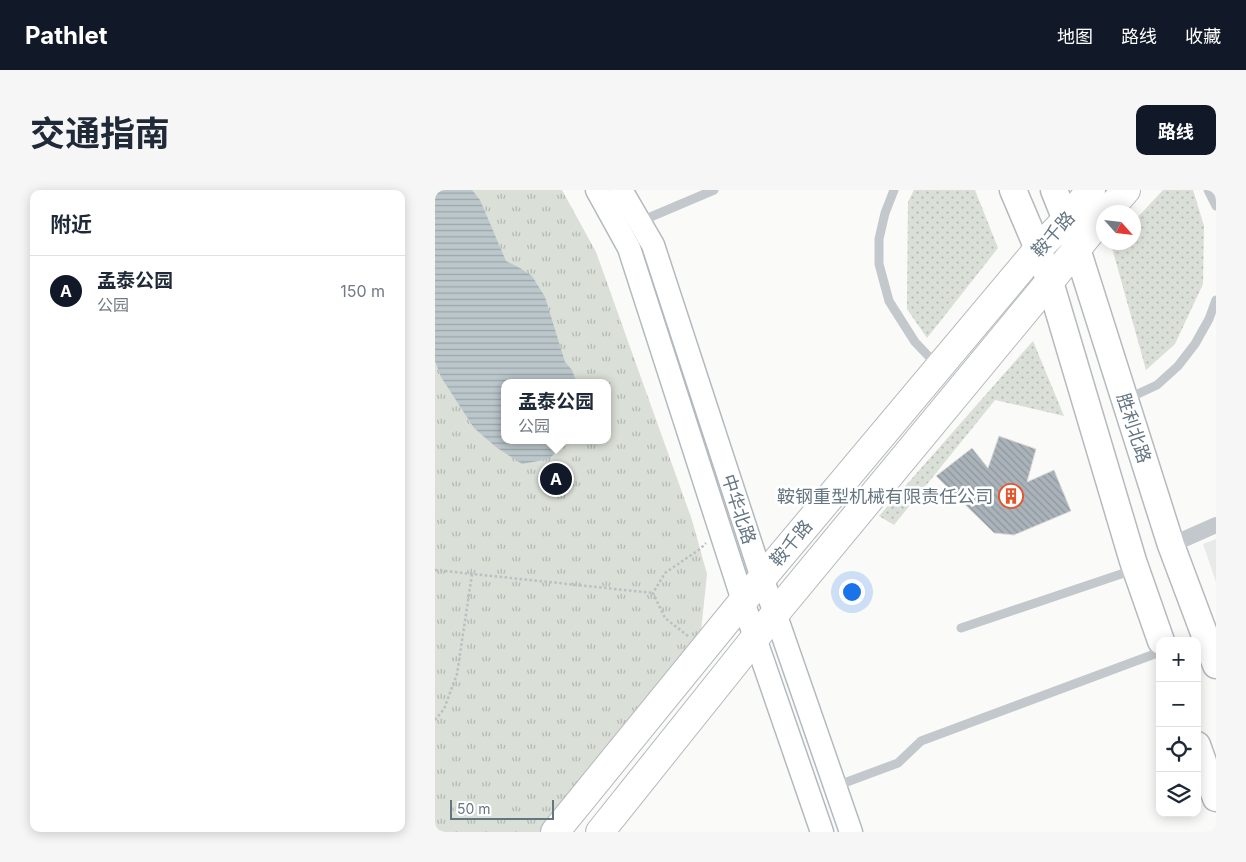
<!DOCTYPE html>
<html lang="zh">
<meta charset="utf-8">
<style>
body{margin:0;font-family:Inter,"Noto Sans SC",sans-serif;background:#f6f6f7;color:#1f2937}
.controls{position:absolute;right:15px;bottom:15px;display:grid;overflow:hidden;border-radius:10px;box-shadow:0 2px 12px #0003}
.controls button{width:45px;height:45px;display:grid;place-items:center;padding:0;border:0;border-bottom:1px solid #e0e1e3;background:#fff;color:#1f2937;font:25px sans-serif}
.compass{position:absolute;left:661px;top:15px;width:45px;height:45px;border-radius:50%;background:#fff;box-shadow:0 2px 12px #0003;rotate:117deg}
.scale{position:absolute;left:15px;bottom:12px;width:104px;box-sizing:border-box;padding-left:5px;border:2px solid #657683;border-top:0;font-size:14px;line-height:18px;white-space:nowrap;color:#657683;-webkit-text-stroke:4px #fff;paint-order:stroke}
.you{position:absolute;left:416px;top:401px;width:18px;height:18px;margin:-12px;border:4px solid #fff;border-radius:50%;background:#1a73e8;box-shadow:0 0 0 8px #1a73e833}
.badge{display:grid;place-items:center;width:32px;height:32px;border-radius:50%;background:#111827;color:#fff;font-size:16px;font-weight:700}
.pin{position:absolute;translate:-50% -50%;border:2px solid #fff;box-shadow:0 1px 5px #0006}
.popup{position:absolute;left:66px;top:189px;width:110px;height:65px;box-sizing:border-box;display:grid;place-content:center;border-radius:10px;background:#fff;filter:drop-shadow(0 1px 4px #0005);font-size:16px;white-space:nowrap;color:#747a83}
.popup b{font-size:19px;color:#1f2937}
.popup::after{content:'';position:absolute;left:50%;top:100%;margin-left:-10px;border:10px solid transparent;border-top-color:#fff}
.list{margin:0;padding:0;list-style:none}
h2{display:flex;justify-content:space-between;align-items:center;height:65px;margin:0;padding:0 20px;font-size:21px}
h2 small{font-size:16px;font-weight:400;color:#747a83}
.list li{display:grid;grid-template-columns:32px 1fr auto;gap:15px;align-items:center;box-sizing:border-box;height:70px;padding:0 20px;border-top:1px solid #e0e1e3}
.list b{display:block;font-size:19px;white-space:nowrap}
.list p{margin:0;font-size:16px;white-space:nowrap;color:#747a83}
.list em{font-size:16px;font-style:normal;color:#747a83}
.icon{flex:none;width:28px;height:28px;fill:none;stroke:currentColor;stroke-width:2;stroke-linecap:round;stroke-linejoin:round}
.map{position:relative;flex:none;width:781px;height:642px;overflow:hidden;border-radius:10px}
header{display:flex;align-items:center;gap:30px;box-sizing:border-box;height:70px;padding:0 25px;background:#111827;color:#fff}
header strong{font-size:24px}
nav{display:flex;gap:28px;margin-inline-start:auto;font-size:18px}
.intro{display:flex;align-items:center;justify-content:space-between;box-sizing:border-box;height:120px;padding:0 30px}
h1{margin:0;font-size:35px}
.button{padding:12px 22px;border-radius:10px;background:#111827;color:#fff;font-size:18px;font-weight:700}
main{display:flex;gap:30px;padding:0 30px}
aside{flex:1;background:#fff;border-radius:10px;box-shadow:0 2px 12px #0003}
.map>svg:first-child{display:block}
</style>
<header>
<strong>Pathlet</strong>
<nav><a>地图</a><a>路线</a><a>收藏</a></nav>
</header>
<div class="intro"><h1>交通指南</h1><a class="button">路线</a></div>
<main>
<aside>
<h2>附近<small></small></h2>
<ul class="list">
<li><span class="badge">A</span><div><b>孟泰公园</b><p>公园</p></div><em>150 m</em></li>
</ul>
</aside>
<div class="map">
<svg width="781" height="642" viewBox="0 0 781 642">
<defs>
<pattern id="grass-dots" width="8" height="8" patternUnits="userSpaceOnUse" patternTransform="scale(1.25)"><rect width="8" height="8" fill="#dadfd7"/><path d="M2 2h.1M6 6h.1" fill="none" stroke="#b4b9b4" stroke-width="1.8" stroke-linecap="round"/></pattern>
<pattern id="park-tufts" width="24" height="20" patternUnits="userSpaceOnUse" patternTransform="scale(1.25)"><rect width="24" height="20" fill="#dadfd7"/><path d="M3 7l-1-3M5 7V3M7 7l1-3M15 17l-1-3M17 17v-4M19 17l1-3" fill="none" stroke="#b4b9b4"/></pattern>
<pattern id="water-rules" width="6" height="5" patternUnits="userSpaceOnUse" patternTransform="scale(1.25)"><rect width="6" height="5" fill="#bbc7cb"/><path d="M0 2.5h6" fill="none" stroke="#9ca6aa"/></pattern>
<pattern id="building-back-hatch" width="6" height="6" patternUnits="userSpaceOnUse" patternTransform="scale(1.25)"><rect width="6" height="6" fill="#aab3b9"/><path d="M-1 5l2 2M0 0l6 6M5-1l2 2" fill="none" stroke="#8e969c"/></pattern>
</defs>
<rect width="100%" height="100%" fill="#fafaf8"/>
<!-- built -->
<polygon fill="#e8e9e9" points="781,349 781,392 768,354"/>
<!-- grass -->
<g fill="url(#grass-dots)">
<polygon points="479,0 540,0 563,58 492,148 472,119 473,12"/>
<polygon points="728,0 758,0 759,3 769,36 768,94 740,154 711,180 676,54 678,53 698,52 699,31"/>
<polygon points="598,151 629,226 560,210 459,335 444,326"/>
</g>
<!-- park -->
<path fill="url(#park-tufts)" fill-rule="evenodd" d="M 0,0 L 127,0 L 161,62 L 257,330 L 272,384 L 266,441 L 105,642 L 0,642 ZM 70,193 L 172,193 L 172,250 L 70,250 Z"/>
<!-- water -->
<polygon fill="url(#water-rules)" points="0,0 37,0 45,10 71,71 85,78 97,86 110,107 130,172 137,180 142,193 70,193 70,250 133,250 114,269 87,274 61,257 39,238 6,187 0,171"/>
<!-- building -->
<polygon fill="url(#building-back-hatch)" stroke="#dcdcda" points="564,246 601,259 592,292 619,280 636,321 579,345 559,343 501,286 537,258 553,278"/>
<g fill="none" stroke-linecap="round" stroke-linejoin="round">
<defs>
<g id="secondary">
<polyline points="162,0 194,58 320,448 387,642"/>
<polyline points="186,0 218,55 327,388 340,423 416,642"/>
</g>
<g id="primary">
<polyline points="578,0 603,59 615,92 698,371 726,451"/>
<polyline points="619,0 631,30 642,59 736,355 781,475"/>
<polyline points="762,555 781,608"/>
</g>
<g id="trunk">
<polyline points="672,22 691,0"/>
<polyline points="120,642 308,411 603,59 631,30 656,0"/>
<polyline points="165,642 320,448 668,27"/>
</g>
</defs>
<!-- secondary casing -->
<use href="#secondary" stroke="#b3babf" stroke-width="25"/>
<!-- primary casing -->
<use href="#primary" stroke="#b5babe" stroke-width="29"/>
<!-- trunk casing -->
<use href="#trunk" stroke="#b4b9bd" stroke-width="30"/>
<!-- path -->
<g stroke="#bbbfc2" stroke-width="2.5" stroke-dasharray="2.5 2.5" stroke-linecap="butt">
<polyline points="0,380 218,403"/>
<polyline points="253,446 230,428 218,403 230,383 265,359 271,353"/>
<polyline points="0,530 9,519 22,484 37,384"/>
</g>
<!-- service -->
<g stroke="#c3c8cc" stroke-width="9">
<polyline points="459,0 450,23 444,49 444,74 454,111 480,152 502,175"/>
<polyline points="773,0 781,16"/>
<polyline points="206,31 279,0"/>
<polyline points="692,209 722,195 743,176 760,154 774,129 781,110"/>
<polyline points="526,438 698,380"/>
<polyline points="401,596 463,573 486,551 725,462"/>
</g>
<!-- minor -->
<polyline stroke="#c3c8cc" stroke-width="16" points="736,355 781,335"/>
<!-- secondary -->
<use href="#secondary" stroke="#fff" stroke-width="22"/>
<!-- primary -->
<use href="#primary" stroke="#fff" stroke-width="26"/>
<!-- trunk -->
<use href="#trunk" stroke="#fff" stroke-width="28"/>
</g>
<!-- icons -->
<defs>
<symbol id="building-ring" viewBox="-11 -11 22 22"><circle r="9.5" fill="#fff" stroke="#e4572e" stroke-width="1.5"/><path d="M-4-6H4V6H1V3H-1V6H-4ZM-2.5-4.3h1.7v1.8h-1.7ZM.8-4.3h1.7v1.8H.8ZM-2.5-1h1.7V.8h-1.7ZM.8-1h1.7V.8H.8Z" fill="#e4572e"/></symbol>
</defs>
<g fill-rule="evenodd">
<use href="#building-ring" x="562" y="292" width="28" height="28"/>
</g>
<g text-anchor="middle" dominant-baseline="central" stroke-width="5" stroke-linejoin="round" paint-order="stroke">
<!-- street labels -->
<g font-size="18" fill="#657683" stroke="#fff">
<text transform="translate(618 44) rotate(-48)">鞍千路</text>
<text transform="translate(699 238) rotate(72)">胜利北路</text>
<text transform="translate(304 319) rotate(72)">中华北路</text>
<text transform="translate(356 353) rotate(-50)">鞍千路</text>
</g>
<!-- poi labels -->
<g font-size="18" fill="#657683" stroke="#fff" text-anchor="end">
<text x="558" y="306">鞍钢重型机械有限责任公司</text>
</g>
</g>
</svg>
<div class="controls">
<button>+</button>
<button>−</button>
<button><svg class="icon" aria-label="locate" viewBox="0 0 24 24"><circle cx="12" cy="12" r="6"/><path d="M12 2v4M12 18v4M2 12h4M18 12h4"/></svg></button>
<button><svg class="icon" aria-label="layers" viewBox="0 0 24 24"><path d="M12 4l9 5-9 5-9-5zM3 14l9 5 9-5"/></svg></button>
</div>
<svg class="compass" viewBox="-18 -18 36 36"><path d="M0-13l5 13h-10z" fill="#e53935"/><path d="M0 13l5-13h-10z" fill="#747a83"/></svg>
<div class="scale">50 m</div>
<div class="you"></div>
<div class="pin badge" style="left:121px;top:289px">A</div>
<div class="popup"><b>孟泰公园</b>公园</div>
</div>
</main>
